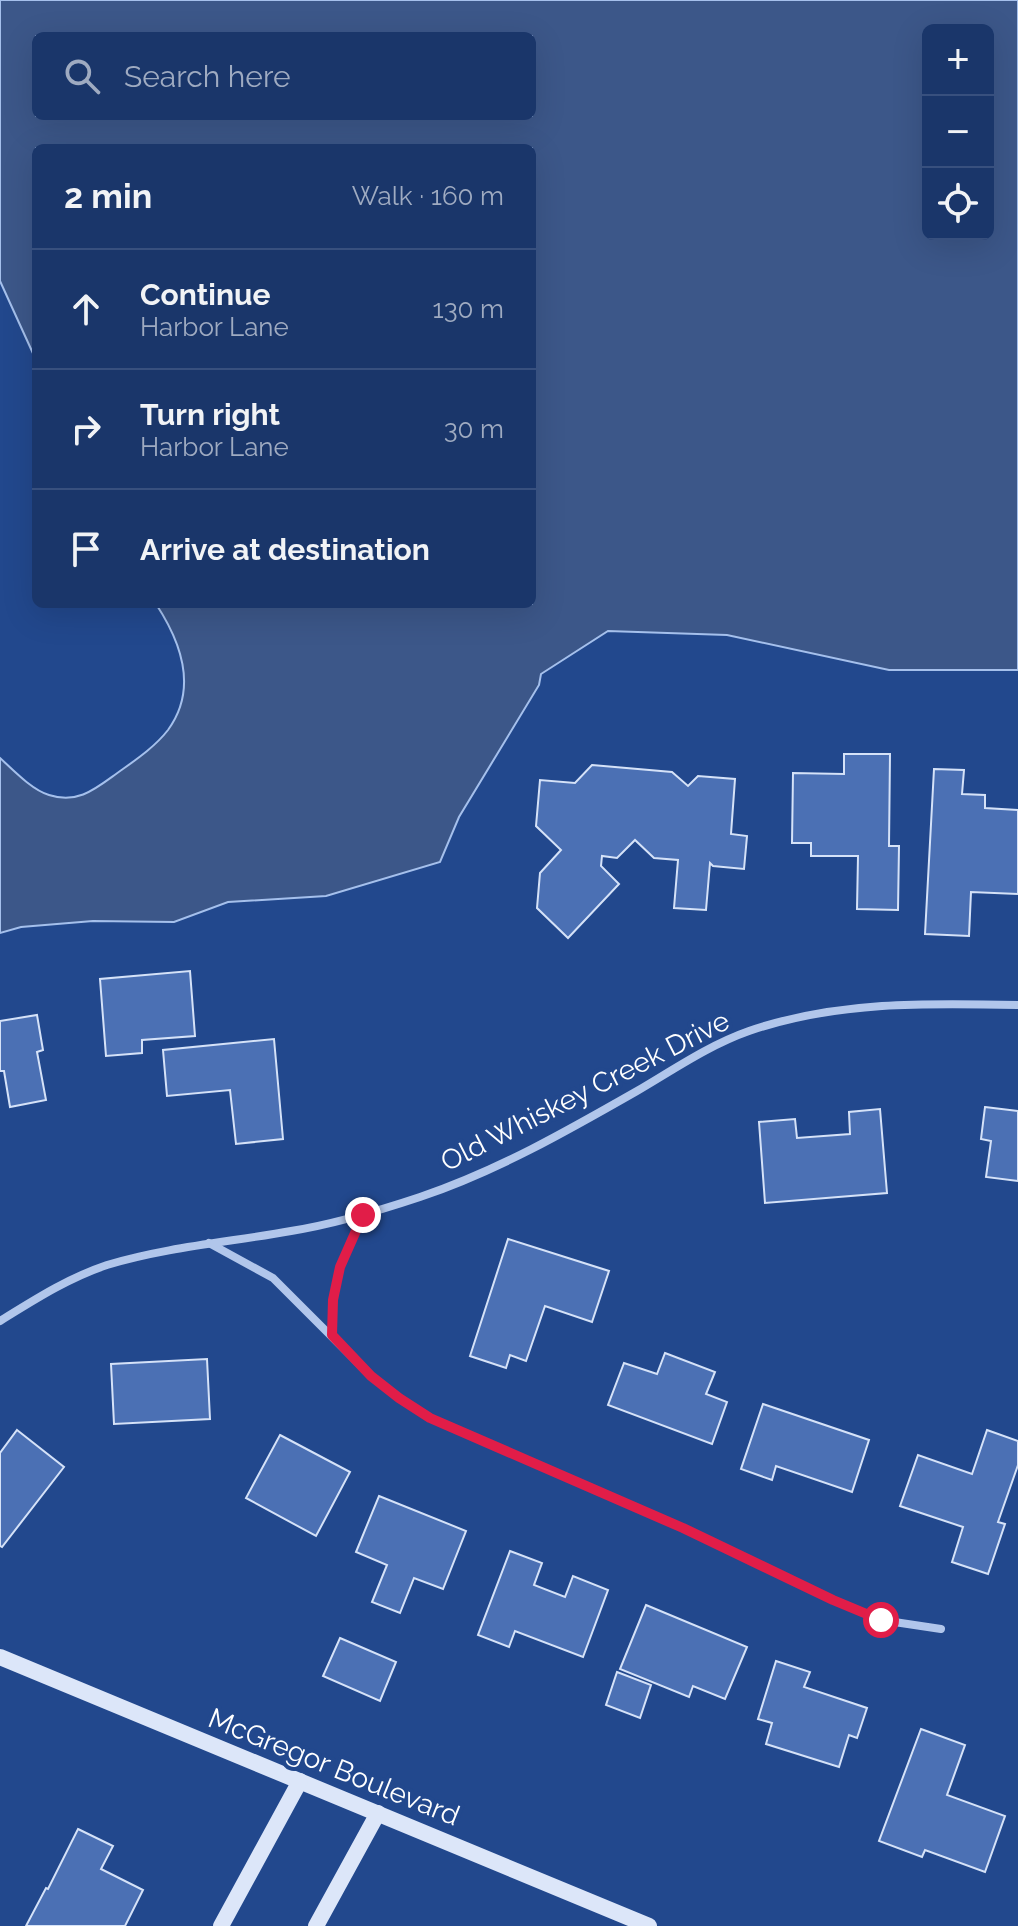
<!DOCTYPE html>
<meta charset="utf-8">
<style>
body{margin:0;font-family:Raleway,sans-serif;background:#233e70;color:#f1f3f6}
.controls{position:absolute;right:24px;top:24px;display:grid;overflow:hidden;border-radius:12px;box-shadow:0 8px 32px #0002}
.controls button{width:72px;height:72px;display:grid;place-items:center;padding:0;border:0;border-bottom:2px solid #38507e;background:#1a366a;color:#f1f3f6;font:40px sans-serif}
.stop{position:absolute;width:24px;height:24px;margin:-18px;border:6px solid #e11d48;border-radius:50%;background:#fff}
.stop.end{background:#e11d48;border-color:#fff;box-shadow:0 2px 8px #0008}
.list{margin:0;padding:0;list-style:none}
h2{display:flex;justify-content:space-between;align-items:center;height:104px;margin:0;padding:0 32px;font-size:34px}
h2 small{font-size:26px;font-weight:400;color:#9fabc1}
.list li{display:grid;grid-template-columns:52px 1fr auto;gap:24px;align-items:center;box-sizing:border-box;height:120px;padding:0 32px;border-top:2px solid #38507e}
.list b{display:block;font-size:30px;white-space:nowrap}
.list p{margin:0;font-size:26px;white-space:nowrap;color:#9fabc1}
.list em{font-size:26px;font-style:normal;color:#9fabc1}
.icon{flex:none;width:44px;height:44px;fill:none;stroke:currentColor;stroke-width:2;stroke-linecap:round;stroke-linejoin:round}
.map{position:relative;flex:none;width:1018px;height:1926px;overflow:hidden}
.search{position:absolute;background:#1a366a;box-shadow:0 8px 32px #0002;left:32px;top:32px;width:504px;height:88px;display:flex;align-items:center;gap:20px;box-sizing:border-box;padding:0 28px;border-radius:12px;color:#9fabc1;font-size:30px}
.panel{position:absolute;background:#1a366a;box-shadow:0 8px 32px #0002;left:32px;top:144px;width:504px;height:464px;border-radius:12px}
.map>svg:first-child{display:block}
</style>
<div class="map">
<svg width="1018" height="1926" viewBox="0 0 1018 1926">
<rect width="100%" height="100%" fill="#22488d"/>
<!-- water -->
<path fill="#3c5789" stroke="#a5c0ec" stroke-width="2" fill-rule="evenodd" d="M 0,0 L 1018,0 L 1018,670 L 889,670 L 727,635 L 608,631 L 541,674 L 539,685 L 459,817 L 440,862 L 326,896 L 228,902 L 174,922 L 93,921 L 21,927 L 0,933 L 0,758 C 13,770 32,790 49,795 C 77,804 94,790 116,774 C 134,761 154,748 168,730 C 198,689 181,642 156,604 L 532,604 L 532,148 L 36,148 L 36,360 L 0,281 ZM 928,30 L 988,30 L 988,234 L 928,234 ZM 36,36 L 532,36 L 532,116 L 36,116 Z"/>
<!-- building -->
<g fill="#4b70b4" stroke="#d5e2f8" stroke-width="2">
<polygon points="844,754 890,754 889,846 899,846 898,910 857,909 858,856 811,856 811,843 792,843 793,773 844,774"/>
<polygon points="592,765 672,772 688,786 698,776 735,779 731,834 747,836 744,869 713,866 710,863 706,910 674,908 678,860 654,858 635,840 617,858 602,856 601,866 619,884 568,938 537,908 540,873 561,850 536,826 540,780 575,783"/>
<polygon points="934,769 964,770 962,794 985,795 985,808 1018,810 1018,894 971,892 969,936 925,934"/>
<polygon points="190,971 195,1036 142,1040 142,1053 106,1056 100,979"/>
<polygon points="37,1015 43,1050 37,1052 46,1100 10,1107 4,1071 0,1071 0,1021"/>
<polygon points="274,1039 283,1139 236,1144 230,1090 167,1096 163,1050"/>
<polygon points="985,1107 1018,1111 1018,1181 986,1177 991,1141 981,1139"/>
<polygon points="880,1109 887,1193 765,1203 759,1122 795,1119 797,1138 850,1134 849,1112"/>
<polygon points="508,1239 609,1271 592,1322 545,1306 526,1361 510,1355 506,1368 470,1356"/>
<polygon points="665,1353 715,1372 706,1394 727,1402 712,1444 608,1405 624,1363 657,1374"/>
<polygon points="207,1359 210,1419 114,1424 111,1364"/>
<polygon points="763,1404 869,1440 852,1492 776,1466 772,1480 741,1469"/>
<polygon points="17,1430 64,1467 2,1547 0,1546 0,1453"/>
<polygon points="987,1430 1018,1441 1018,1465 998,1522 1005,1524 988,1574 952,1562 963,1527 900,1506 918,1455 972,1474"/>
<polygon points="280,1435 350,1472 316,1536 246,1498"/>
<polygon points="379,1496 466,1531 443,1589 414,1578 400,1613 372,1602 387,1565 356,1552"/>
<polygon points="510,1551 542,1563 534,1585 565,1597 573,1576 608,1590 583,1657 515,1631 509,1647 478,1635"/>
<polygon points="646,1605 747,1647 725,1699 693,1686 689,1697 620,1669"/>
<polygon points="340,1638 396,1662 380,1701 323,1676"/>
<polygon points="776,1661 810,1672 804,1687 867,1708 857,1738 849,1735 839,1767 766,1744 772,1723 758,1719"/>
<polygon points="617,1672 651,1685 640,1718 606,1705"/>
<polygon points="921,1729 965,1745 947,1795 1005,1816 985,1872 925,1850 922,1857 879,1841"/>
<polygon points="78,1829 113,1846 101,1869 143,1890 125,1926 26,1926 46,1888 48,1889"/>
</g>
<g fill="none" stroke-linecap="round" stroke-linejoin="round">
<!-- street -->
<g stroke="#b1c6eb" stroke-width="8">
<polyline points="209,1243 273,1278 371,1376 399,1398 430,1418 683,1528 833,1600 881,1620 941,1629"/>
<path d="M 0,1321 C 34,1300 68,1278 107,1265 C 167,1247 230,1242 291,1231 C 335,1224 378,1211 420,1197 C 497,1171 567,1131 637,1091 C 673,1070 709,1045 749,1031 C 836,1001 927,1003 1018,1005"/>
<polyline points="332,1335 333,1300 340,1267 363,1215"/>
</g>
<!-- secondary -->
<g stroke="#dce6f9" stroke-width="16">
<polyline points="0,1657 649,1926"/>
<polyline points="221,1926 300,1781"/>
<polyline points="316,1926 378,1813"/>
</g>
</g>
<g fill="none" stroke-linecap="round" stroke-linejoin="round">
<!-- route -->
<polyline stroke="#e11d48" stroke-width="10" points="363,1215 340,1267 333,1300 332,1335 371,1376 399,1398 430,1418 683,1528 833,1600 881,1620"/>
</g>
<g text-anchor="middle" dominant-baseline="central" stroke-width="8" stroke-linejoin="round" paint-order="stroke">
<!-- street labels -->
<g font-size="28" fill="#fff" stroke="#22488d">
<text transform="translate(585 1091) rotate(-27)">Old Whiskey Creek Drive</text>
<text transform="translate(334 1767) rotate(22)">McGregor Boulevard</text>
</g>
</g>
</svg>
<div class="controls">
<button>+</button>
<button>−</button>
<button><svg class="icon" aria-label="locate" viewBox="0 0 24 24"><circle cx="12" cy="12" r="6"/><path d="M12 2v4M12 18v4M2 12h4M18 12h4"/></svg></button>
</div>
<div class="stop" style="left:881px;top:1620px"></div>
<div class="stop end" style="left:363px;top:1215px"></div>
<div class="search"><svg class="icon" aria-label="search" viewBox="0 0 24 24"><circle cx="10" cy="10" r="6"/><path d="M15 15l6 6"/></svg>Search here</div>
<section class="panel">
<h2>2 min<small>Walk · 160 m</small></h2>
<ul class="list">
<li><svg class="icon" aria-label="ahead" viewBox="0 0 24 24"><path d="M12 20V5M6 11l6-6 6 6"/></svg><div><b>Continue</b><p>Harbor Lane</p></div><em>130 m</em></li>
<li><svg class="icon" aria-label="right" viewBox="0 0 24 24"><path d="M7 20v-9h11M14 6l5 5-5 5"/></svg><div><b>Turn right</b><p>Harbor Lane</p></div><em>30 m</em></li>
<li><svg class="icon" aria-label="arrive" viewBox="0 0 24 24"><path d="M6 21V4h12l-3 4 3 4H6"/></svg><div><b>Arrive at destination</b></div></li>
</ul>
</section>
</div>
